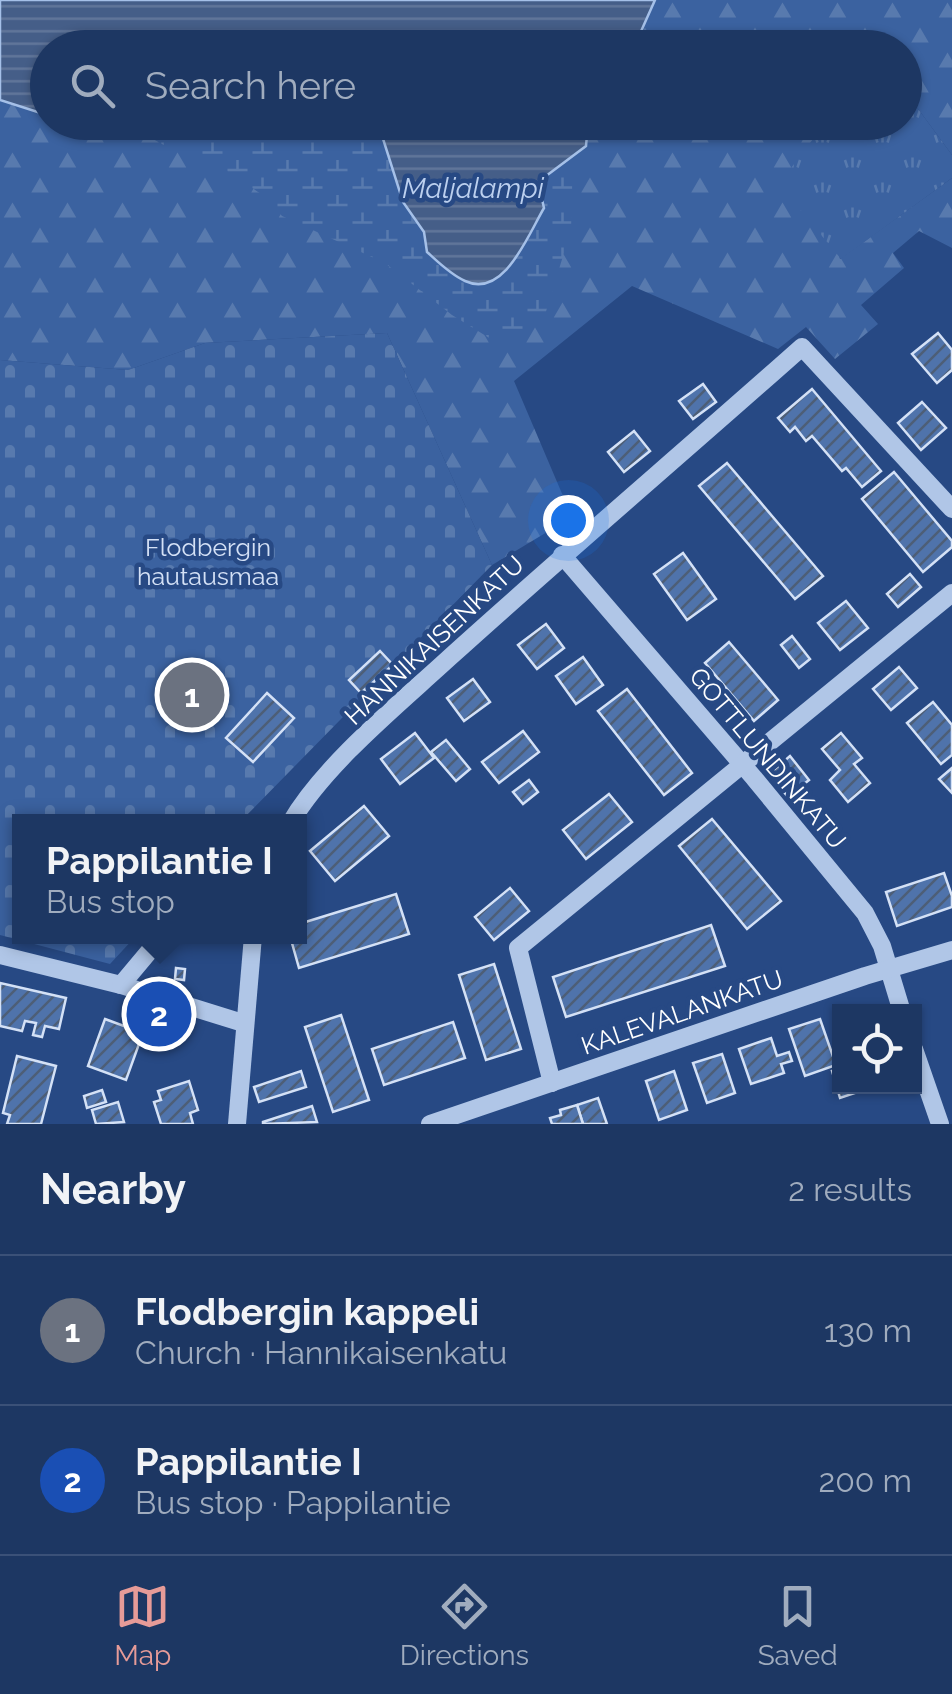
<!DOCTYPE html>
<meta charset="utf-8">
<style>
body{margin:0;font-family:Raleway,sans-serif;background:#2a426c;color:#f1f3f6}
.controls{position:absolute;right:30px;bottom:30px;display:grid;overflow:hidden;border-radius:0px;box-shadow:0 2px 8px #0004}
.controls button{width:90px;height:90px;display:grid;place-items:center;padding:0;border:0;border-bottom:2px solid #3b5178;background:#1d3763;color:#f1f3f6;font:50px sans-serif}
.you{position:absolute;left:568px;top:520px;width:35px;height:35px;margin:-25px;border:8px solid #fff;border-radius:50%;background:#1a73e8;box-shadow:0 0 0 15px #1a73e833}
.badge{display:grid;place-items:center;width:65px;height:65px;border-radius:50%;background:#e69b98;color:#fff;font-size:32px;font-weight:700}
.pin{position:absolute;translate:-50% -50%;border:5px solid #fff;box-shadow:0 2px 10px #0006}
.popup{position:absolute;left:12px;top:814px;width:295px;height:130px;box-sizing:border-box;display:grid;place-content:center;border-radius:0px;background:#1d3763;filter:drop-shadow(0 2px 8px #0005);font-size:32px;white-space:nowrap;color:#a0acbe}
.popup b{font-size:38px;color:#f1f3f6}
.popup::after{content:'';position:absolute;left:50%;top:100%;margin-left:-20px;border:20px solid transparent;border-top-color:#1d3763}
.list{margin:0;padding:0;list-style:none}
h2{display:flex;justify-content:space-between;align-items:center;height:130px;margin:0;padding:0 40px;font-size:42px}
h2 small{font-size:32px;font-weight:400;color:#a0acbe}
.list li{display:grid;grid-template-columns:65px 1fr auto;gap:30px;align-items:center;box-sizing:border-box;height:150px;padding:0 40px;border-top:2px solid #3b5178}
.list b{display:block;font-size:38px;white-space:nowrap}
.list p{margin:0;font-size:32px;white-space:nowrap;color:#a0acbe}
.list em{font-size:32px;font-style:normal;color:#a0acbe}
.icon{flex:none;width:55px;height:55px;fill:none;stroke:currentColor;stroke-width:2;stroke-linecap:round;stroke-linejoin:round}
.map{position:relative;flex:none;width:952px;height:1124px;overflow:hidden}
.search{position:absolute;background:#1d3763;box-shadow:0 2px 8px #0004;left:30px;right:30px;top:30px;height:110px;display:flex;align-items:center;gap:25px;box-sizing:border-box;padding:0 35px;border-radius:55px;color:#a0acbe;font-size:38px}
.sheet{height:430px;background:#1d3763}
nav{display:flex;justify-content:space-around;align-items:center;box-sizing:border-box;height:140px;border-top:2px solid #3b5178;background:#1d3763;font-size:28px;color:#a0acbe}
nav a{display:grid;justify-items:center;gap:5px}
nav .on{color:#e69b98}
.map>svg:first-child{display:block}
</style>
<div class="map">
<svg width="952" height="1124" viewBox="0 0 952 1124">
<defs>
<pattern id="forest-firs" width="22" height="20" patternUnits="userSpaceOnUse" patternTransform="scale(2.5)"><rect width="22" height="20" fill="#3b62a0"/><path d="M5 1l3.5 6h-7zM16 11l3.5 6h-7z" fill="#587aae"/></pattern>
<pattern id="wetland-marsh" width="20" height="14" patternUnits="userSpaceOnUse" patternTransform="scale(2.5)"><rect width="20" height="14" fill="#3b62a0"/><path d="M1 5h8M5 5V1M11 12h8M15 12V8" fill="none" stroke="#587aae"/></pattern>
<pattern id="cemetery-stones" width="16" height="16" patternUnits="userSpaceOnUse" patternTransform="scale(2.5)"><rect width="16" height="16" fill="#3b62a0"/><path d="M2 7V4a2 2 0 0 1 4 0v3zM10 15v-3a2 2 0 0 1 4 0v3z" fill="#587aae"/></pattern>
<pattern id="park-tufts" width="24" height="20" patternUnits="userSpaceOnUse" patternTransform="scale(2.5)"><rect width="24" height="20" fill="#3b62a0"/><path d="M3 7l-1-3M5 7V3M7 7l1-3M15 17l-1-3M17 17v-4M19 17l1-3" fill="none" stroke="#587aae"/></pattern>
<pattern id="water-rules" width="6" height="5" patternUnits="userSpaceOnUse" patternTransform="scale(2.5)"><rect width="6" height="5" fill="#455e88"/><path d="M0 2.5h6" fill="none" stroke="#61769a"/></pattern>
<pattern id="building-hatch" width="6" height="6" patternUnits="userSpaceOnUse" patternTransform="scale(2.5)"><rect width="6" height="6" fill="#4f73ab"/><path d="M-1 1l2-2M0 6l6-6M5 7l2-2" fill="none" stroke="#4d5e77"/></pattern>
</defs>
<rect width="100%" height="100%" fill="#274984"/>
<!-- forest -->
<g fill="url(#forest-firs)">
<polygon points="655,0 952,0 952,155 905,91 904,48 634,48"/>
<polygon points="0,100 47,115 48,122 378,123 403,202 424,232 427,252 463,281 538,182 586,146 588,123 833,123 813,139 840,259 952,178 952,248 919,231 893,253 904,268 861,305 878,324 835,359 806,327 778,349 632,286 514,381 572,517 492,565 387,333 205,343 128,370 0,360"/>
</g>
<!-- wetland -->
<polygon fill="url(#wetland-marsh)" points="124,123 378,123 403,202 424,232 427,252 463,281 538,182 573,157 571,230 544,318 499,344 452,315 385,263 282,216 264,196 206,157 171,149"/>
<!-- cemetery -->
<polygon fill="url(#cemetery-stones)" points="387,333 492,565 241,821 19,822 19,936 135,937 110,964 0,935 0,360 128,370 205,343"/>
<!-- park -->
<polygon fill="url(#park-tufts)" points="905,91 952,155 952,178 841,259 779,184 813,139 833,123 904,122"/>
<!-- water -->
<g fill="url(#water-rules)" stroke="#a5c0e8" stroke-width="2.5">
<polygon points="0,0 655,0 634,47 48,48 47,115 0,100"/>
<path d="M 378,123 L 378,122 L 588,123 L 586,146 L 538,182 L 544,208 C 528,235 504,299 465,281 C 451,275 438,262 427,252 L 424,232 L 403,202 Z"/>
</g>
<!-- building -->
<g fill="url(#building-hatch)" stroke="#d4e1f6" stroke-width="2.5">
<polygon points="938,333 952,350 952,370 937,383 912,354"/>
<polygon points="703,384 716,402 693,419 679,401"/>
<polygon points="812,389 881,471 862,487 846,468 842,471 812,436 806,441 795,427 790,432 778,418"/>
<polygon points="922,402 946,428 921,450 898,423"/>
<polygon points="634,431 650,451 624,472 608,452"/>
<polygon points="727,463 823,576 795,599 699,486"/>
<polygon points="894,472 952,541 952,547 923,572 862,499"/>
<polygon points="683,553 716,599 687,620 654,574"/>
<polygon points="910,574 921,587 898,607 887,594"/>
<polygon points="846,601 868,628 840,650 818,623"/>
<polygon points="546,624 564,648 537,669 518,645"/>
<polygon points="792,636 810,659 799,668 781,645"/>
<polygon points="729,642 778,700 754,721 705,663"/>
<polygon points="380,651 393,665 361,693 349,680"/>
<polygon points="583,657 603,685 576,704 556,676"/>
<polygon points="899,667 917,688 891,710 873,689"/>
<polygon points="473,679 490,702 464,721 447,698"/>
<polygon points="627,689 692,773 664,795 598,711"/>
<polygon points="267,693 294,718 253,762 226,738"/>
<polygon points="933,702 952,725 952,755 941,764 907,723"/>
<polygon points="523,731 539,752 499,783 482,762"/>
<polygon points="415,733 434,758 400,784 381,759"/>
<polygon points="841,733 862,758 854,764 870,783 848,802 830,780 840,770 822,749"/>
<polygon points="446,740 470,769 456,781 431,752"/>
<polygon points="790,756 809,780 788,797 769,774"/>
<polygon points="952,768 952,793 939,779"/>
<polygon points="529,780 538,792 523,804 513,792"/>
<polygon points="609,794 632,822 586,859 563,830"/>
<polygon points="364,806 389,836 335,881 310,851"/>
<polygon points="712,819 781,901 747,929 679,846"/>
<polygon points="944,873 952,896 952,907 897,926 886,892"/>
<polygon points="510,888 529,911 494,940 475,917"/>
<polygon points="396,894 409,934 299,968 290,936 299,936 299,924"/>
<polygon points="711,925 725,966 566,1017 553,977"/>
<polygon points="494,964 521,1049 486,1060 459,975"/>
<polygon points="176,968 185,969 184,980 175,979"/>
<polygon points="0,983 66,998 59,1029 45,1026 42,1037 33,1035 36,1023 25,1021 22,1031 0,1026"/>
<polygon points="341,1015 369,1100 333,1112 305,1027"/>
<polygon points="105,1019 143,1033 126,1080 88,1066"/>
<polygon points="820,1019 836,1065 805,1076 789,1029"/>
<polygon points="453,1022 465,1058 384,1085 372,1049"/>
<polygon points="771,1038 777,1056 789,1052 792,1061 781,1064 784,1073 751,1084 739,1049"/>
<polygon points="722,1054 735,1093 707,1103 693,1063"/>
<polygon points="17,1056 56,1066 41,1124 7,1124 10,1115 3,1113"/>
<polygon points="840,1069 840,1086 853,1086 855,1093 840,1098 832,1071"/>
<polygon points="301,1071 306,1087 259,1102 254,1087"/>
<polygon points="674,1071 687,1110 659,1120 646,1081"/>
<polygon points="189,1081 198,1110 190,1113 193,1124 161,1124 154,1102 161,1100 158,1091"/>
<polygon points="102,1090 106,1102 87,1108 84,1096"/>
<polygon points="598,1098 607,1124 583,1124 577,1105"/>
<polygon points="118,1102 124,1122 96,1124 92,1110"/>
<polygon points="577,1105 583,1124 552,1124 550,1118 561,1115 560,1110"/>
<polygon points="312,1106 317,1122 263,1124 263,1122"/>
</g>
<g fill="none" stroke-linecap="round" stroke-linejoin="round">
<!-- minor -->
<g stroke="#b0c6e7" stroke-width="18">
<polyline points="562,555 754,778 865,913 882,946 902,1012"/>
<path d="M 291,822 C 325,764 399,704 449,658 C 565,553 685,451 802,347 L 952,509"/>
<polyline points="0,955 121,985 243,1023"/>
<polyline points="121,985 162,936"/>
<polyline points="914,1049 940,1124"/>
<polyline points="552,1083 518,948 952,593"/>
<polyline points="237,1124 253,936"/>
<polyline points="430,1124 865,976 952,950"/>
</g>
</g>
<g text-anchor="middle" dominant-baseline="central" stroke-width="9" stroke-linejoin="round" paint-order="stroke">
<!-- park labels -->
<g font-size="25" fill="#d4e1f6" stroke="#274984">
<text x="208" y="547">Flodbergin<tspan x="208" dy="29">hautausmaa</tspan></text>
</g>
<!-- street labels -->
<g font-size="25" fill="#fff" stroke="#274984">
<text transform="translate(434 640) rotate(-43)">HANNIKAISENKATU</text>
<text transform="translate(768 758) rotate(50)">GOTTLUNDINKATU</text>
<text transform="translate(682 1012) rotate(-19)">KALEVALANKATU</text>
</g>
<!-- water labels -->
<g font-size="28" font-style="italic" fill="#bcd0ef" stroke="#274984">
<text x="473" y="188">Maljalampi</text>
</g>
</g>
</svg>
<div class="controls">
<button><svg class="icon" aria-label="locate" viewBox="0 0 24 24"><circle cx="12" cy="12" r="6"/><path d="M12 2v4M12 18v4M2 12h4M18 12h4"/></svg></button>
</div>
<div class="you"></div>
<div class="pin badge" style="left:192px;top:695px;background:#6b7280">1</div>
<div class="pin badge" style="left:159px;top:1014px;background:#1a4fb4">2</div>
<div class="popup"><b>Pappilantie I</b>Bus stop</div>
<div class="search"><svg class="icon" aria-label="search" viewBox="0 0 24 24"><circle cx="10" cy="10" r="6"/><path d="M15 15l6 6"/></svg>Search here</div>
</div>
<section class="sheet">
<h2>Nearby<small>2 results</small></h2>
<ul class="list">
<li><span class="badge" style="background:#6b7280">1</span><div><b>Flodbergin kappeli</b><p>Church · Hannikaisenkatu</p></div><em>130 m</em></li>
<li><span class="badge" style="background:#1a4fb4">2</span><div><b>Pappilantie I</b><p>Bus stop · Pappilantie</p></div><em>200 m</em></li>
</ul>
</section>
<nav>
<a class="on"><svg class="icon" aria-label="map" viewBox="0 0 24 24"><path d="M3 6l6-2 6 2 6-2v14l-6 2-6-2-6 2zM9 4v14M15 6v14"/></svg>Map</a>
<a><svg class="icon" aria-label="directions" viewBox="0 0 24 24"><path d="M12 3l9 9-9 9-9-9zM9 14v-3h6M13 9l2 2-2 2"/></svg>Directions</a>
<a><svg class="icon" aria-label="saved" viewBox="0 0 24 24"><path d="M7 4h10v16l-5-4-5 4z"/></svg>Saved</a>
</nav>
